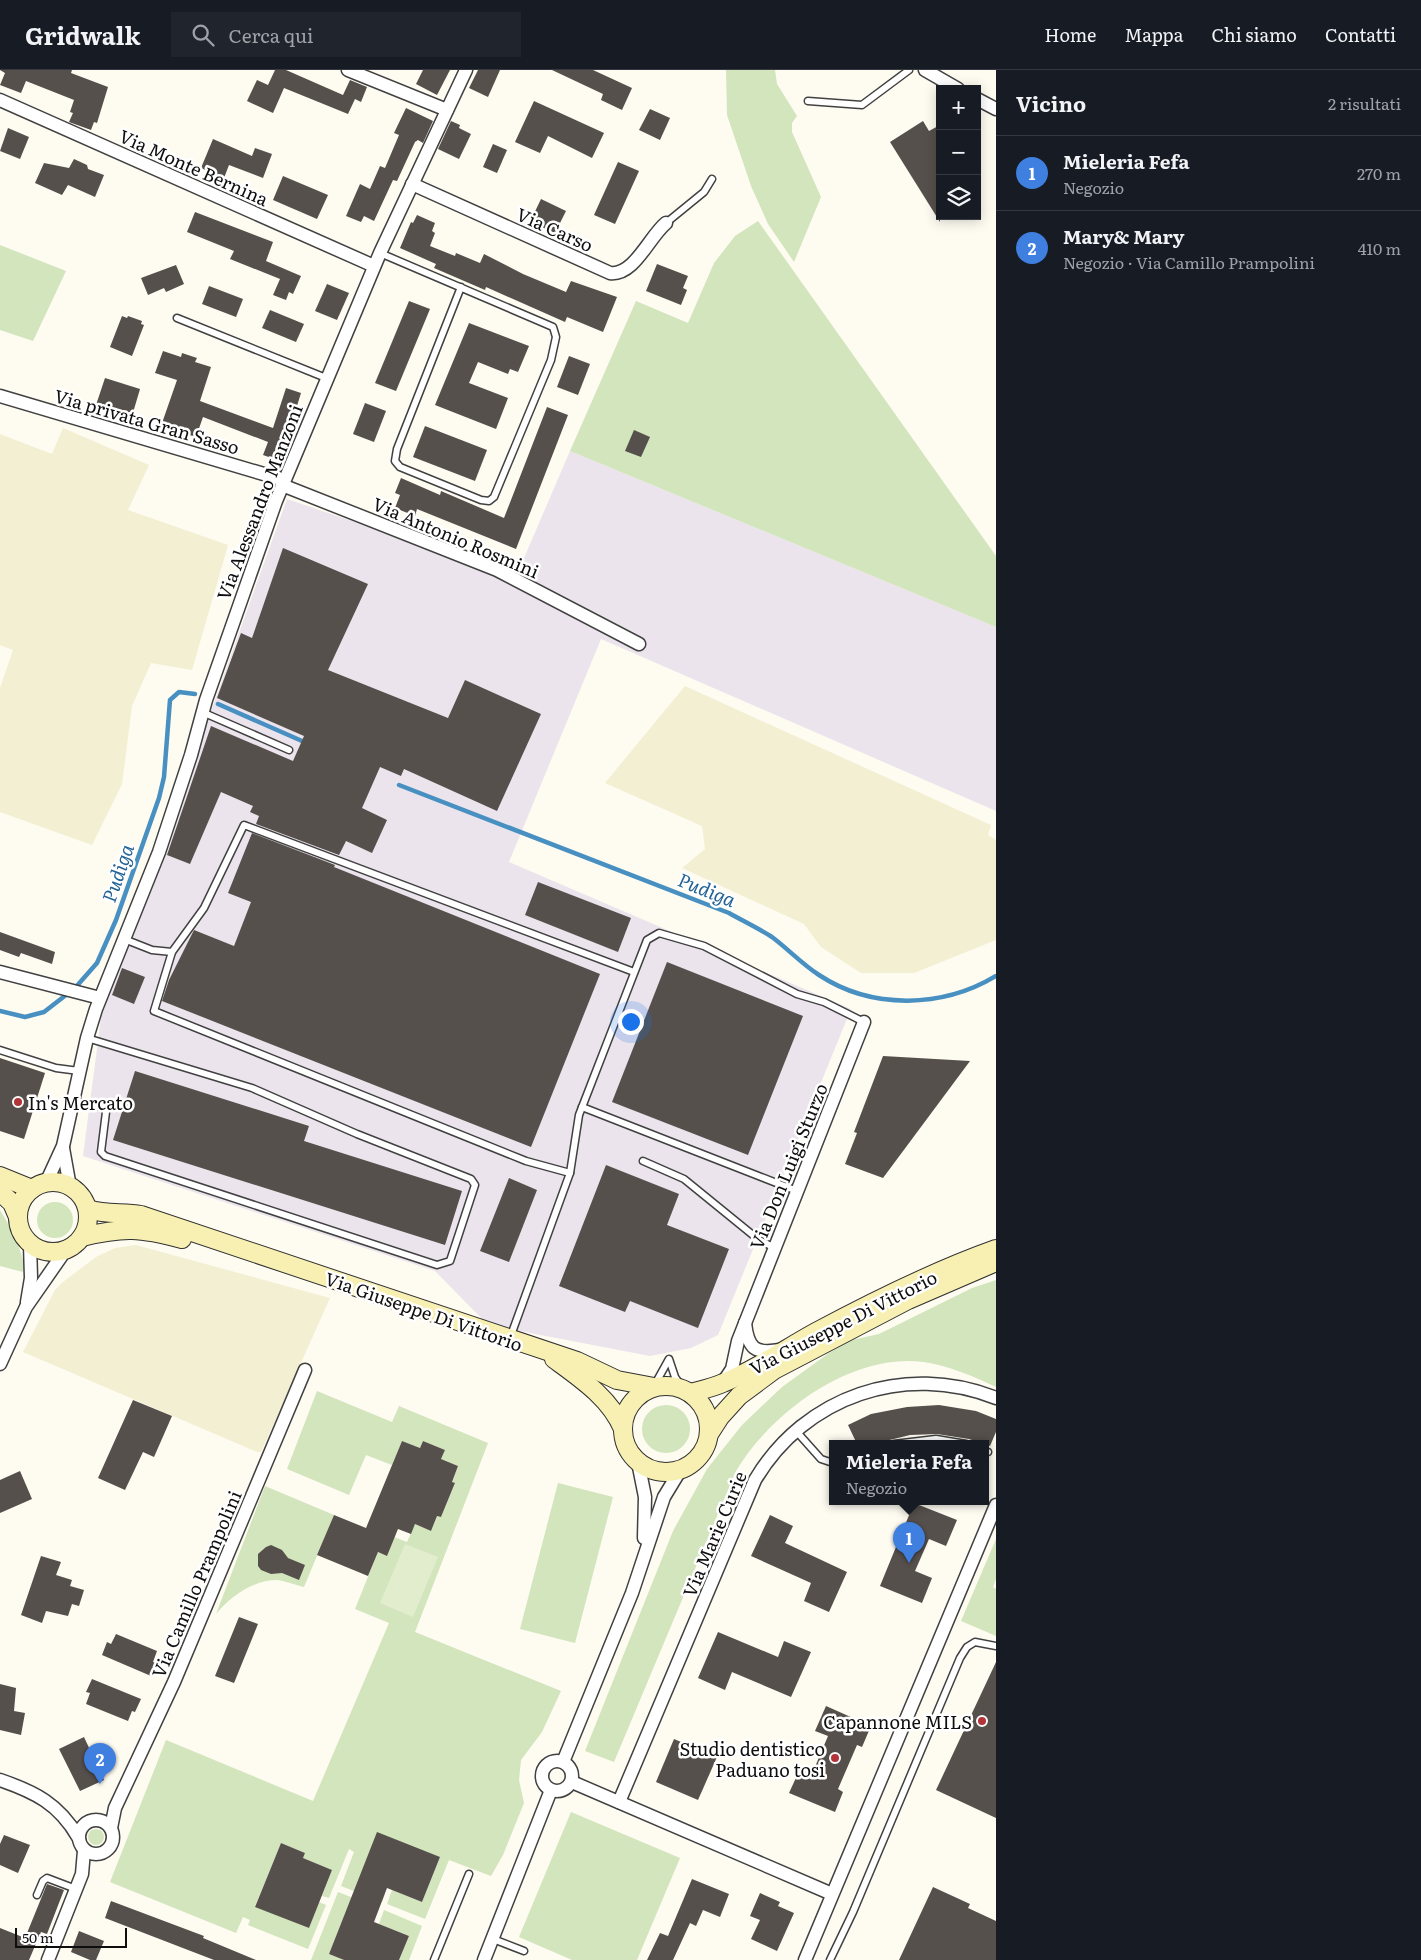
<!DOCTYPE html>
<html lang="it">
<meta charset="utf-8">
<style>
body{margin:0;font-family:Literata,serif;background:#20242c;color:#f1f3f6}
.controls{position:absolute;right:15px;top:15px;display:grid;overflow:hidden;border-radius:0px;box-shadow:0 2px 12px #0003}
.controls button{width:45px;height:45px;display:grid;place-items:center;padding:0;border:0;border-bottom:1px solid #363941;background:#171b24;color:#f1f3f6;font:25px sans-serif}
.scale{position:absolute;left:15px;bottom:12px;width:112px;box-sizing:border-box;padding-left:5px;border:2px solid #0e0e0e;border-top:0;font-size:14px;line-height:18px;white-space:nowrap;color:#0e0e0e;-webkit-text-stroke:4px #fff;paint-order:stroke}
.you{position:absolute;left:630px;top:951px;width:18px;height:18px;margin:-12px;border:4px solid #fff;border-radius:50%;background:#1a73e8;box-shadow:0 0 0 8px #1a73e833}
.badge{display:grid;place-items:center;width:32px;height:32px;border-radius:50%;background:#db2777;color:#fff;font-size:16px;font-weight:700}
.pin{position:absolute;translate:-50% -41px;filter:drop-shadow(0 1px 2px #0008)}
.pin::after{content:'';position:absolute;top:26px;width:18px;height:15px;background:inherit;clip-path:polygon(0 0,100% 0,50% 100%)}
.popup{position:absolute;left:829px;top:1370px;width:160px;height:65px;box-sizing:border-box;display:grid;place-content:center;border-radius:0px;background:#171b24;filter:drop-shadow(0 1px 4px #0005);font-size:16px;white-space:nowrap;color:#9ea1a6}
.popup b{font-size:19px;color:#f1f3f6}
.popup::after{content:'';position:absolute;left:50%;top:100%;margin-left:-10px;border:10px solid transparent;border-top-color:#171b24}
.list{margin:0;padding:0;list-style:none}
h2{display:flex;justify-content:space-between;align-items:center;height:65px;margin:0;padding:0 20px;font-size:21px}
h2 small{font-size:16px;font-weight:400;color:#9ea1a6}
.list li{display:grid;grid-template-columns:32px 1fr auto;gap:15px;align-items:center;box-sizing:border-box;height:75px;padding:0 20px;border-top:1px solid #363941}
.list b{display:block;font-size:19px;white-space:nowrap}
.list p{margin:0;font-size:16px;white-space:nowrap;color:#9ea1a6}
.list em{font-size:16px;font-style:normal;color:#9ea1a6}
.icon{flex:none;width:28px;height:28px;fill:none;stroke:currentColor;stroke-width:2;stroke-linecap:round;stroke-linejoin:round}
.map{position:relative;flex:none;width:996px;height:1890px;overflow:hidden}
header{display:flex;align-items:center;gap:30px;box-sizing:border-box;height:70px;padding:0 25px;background:#171b24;border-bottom:1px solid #363941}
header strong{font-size:24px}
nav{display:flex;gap:28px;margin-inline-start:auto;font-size:18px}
.search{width:350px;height:45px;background:#20242c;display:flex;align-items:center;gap:12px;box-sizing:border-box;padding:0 18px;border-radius:0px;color:#9ea1a6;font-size:19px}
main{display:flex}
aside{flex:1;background:#171b24}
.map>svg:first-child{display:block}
</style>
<header>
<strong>Gridwalk</strong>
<div class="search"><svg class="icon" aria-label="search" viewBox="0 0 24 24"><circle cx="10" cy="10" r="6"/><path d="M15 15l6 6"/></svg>Cerca qui</div>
<nav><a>Home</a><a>Mappa</a><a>Chi siamo</a><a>Contatti</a></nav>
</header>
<main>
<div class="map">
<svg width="996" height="1890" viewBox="0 0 996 1890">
<rect width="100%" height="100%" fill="#fefbf1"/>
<!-- industrial -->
<polygon fill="#ebe4ec" points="570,381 996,557 996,741 601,569 509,792 851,939 718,1265 691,1278 650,1286 488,1255 435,1201 83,1086 101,948 287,429 497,500 515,509"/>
<!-- farmland -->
<g fill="#f2efd3">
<polygon points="63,358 149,395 128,440 228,475 192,600 151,593 132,636 122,714 92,775 0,742 0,618 13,580 0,575 0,364 52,384"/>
<polygon points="685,616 991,755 988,765 996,770 996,870 914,903 861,903 821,877 804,854 682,798 705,779 702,756 605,713"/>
<polygon points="136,1175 330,1228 261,1382 257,1382 23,1282 55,1220 63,1212 96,1187 115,1178"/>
</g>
<!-- green -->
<g fill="#d2e5bd">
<polygon points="726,0 775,0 777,14 797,46 792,53 792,62 821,127 794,192 768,154 751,116 727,45"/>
<polygon points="758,151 996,486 996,557 570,381 636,231 688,253 714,193 735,166"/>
<polygon points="0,175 66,201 33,271 0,260"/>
<circle cx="55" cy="1150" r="18"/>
<path d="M 0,1140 C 8,1153 27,1187 23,1202 L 0,1196 Z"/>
<path d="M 996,1210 L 996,1317 C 973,1306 949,1296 924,1292 C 852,1282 771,1342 736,1401 L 614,1692 L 585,1681 L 673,1461 L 707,1399 L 742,1355 L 782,1317 L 829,1283 L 852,1270 L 879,1264 L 972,1218 Z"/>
<polygon points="317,1321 392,1352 399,1336 488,1373 415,1562 561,1621 542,1662 521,1690 519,1710 524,1733 503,1785 491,1806 449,1790 425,1849 387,1834 392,1820 422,1832 440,1787 357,1813 385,1824 382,1832 341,1816 354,1782 349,1779 329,1828 322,1826 332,1800 303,1788 305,1783 281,1773 255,1836 309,1858 319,1832 326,1835 308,1879 248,1855 250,1850 243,1847 236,1863 110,1812 166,1670 313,1731 389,1553 355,1539 378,1482 387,1486 394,1467 407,1472 415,1454 431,1461 437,1446 441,1447 455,1414 452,1412 458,1396 441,1389 445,1380 423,1371 420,1378 402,1371 392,1395 366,1385 349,1425 287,1399"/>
<circle cx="666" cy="1359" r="24"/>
<polygon points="558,1413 613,1427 575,1573 520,1559"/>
<path d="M 265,1416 L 334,1445 L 304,1517 C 296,1515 286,1511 277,1510 C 253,1510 230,1527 216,1544 Z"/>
<polygon points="996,1469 996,1509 993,1517 996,1519 996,1566 961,1551"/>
<polygon points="571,1742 680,1788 637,1890 572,1890 519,1867"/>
<circle cx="96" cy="1767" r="8"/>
<polygon points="338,1822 379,1838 349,1833 329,1884 344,1890 311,1890"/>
<polygon points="384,1840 422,1856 409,1890 399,1890 409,1866 379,1854"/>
</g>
<!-- pitch -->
<polygon fill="#e2edce" points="405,1474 438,1487 413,1547 380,1533"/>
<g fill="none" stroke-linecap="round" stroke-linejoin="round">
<!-- stream -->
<g stroke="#4890c1" stroke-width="4.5">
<polyline points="218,634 302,671"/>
<path d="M 399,715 L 729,843 C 743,851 758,858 772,867 C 788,879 802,894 819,905 C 872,940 943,938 996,906"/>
<polyline points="0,941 25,947 44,942 75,918 97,893 116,850 159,728 164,707 170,630 179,622 195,624"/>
</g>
</g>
<!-- building -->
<g fill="#56504c">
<polygon points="0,0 72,0 71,3 108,17 97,53 94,52 91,60 69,52 73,43 70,42 74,30 26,11 21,23 0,15 5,3"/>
<polygon points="275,0 286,0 343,25 350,10 367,17 361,32 355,29 348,44 284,18 273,43 247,31 257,10 268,15"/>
<polygon points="423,0 450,0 437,25 416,14"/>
<polygon points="478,0 500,0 488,27 469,18"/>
<polygon points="552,0 593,0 632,18 622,40 601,30 603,24"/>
<polygon points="534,31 604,63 592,88 548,66 540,83 515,72"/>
<polygon points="406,38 433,51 423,73 418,70 415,72 397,111 393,110 374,151 364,146 361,152 346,146 360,114 370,119 380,96 385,98 399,65 394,63"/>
<polygon points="650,39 670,48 660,70 639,60"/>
<polygon points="451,51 460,55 459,58 471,64 459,89 438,79"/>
<polygon points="923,51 929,61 940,55 940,152 890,72"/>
<polygon points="8,58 29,67 20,89 0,81"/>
<polygon points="213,69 252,86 255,78 272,84 263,108 229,95 224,108 201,98"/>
<polygon points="493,74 507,80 497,103 483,97"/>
<polygon points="74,89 87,95 88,99 104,105 95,127 68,115 62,125 35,113 44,93 69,98"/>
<polygon points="618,92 639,101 615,154 594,145"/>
<polygon points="283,106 328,125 317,149 273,130"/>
<polygon points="541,129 566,141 555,163 530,152"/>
<polygon points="195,142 273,172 266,191 301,206 293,224 289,222 286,230 273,225 280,209 230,189 234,181 187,162"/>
<polygon points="417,145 435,153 432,161 435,163 430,176 455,186 456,183 480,193 484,184 523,204 566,222 571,211 617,227 603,262 567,247 565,252 486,217 485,220 434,198 436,194 400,178 411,152 413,153"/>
<polygon points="657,194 688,206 683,218 687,220 681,235 646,221"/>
<polygon points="176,195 184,214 166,222 164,218 148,225 141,208"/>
<polygon points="327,214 349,223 337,250 315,241"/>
<polygon points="209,216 243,229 236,247 202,234"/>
<polygon points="409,231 430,239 396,321 375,313"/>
<polygon points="270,240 304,254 296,272 262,258"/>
<polygon points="122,246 127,248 128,246 142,251 141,254 144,255 132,286 110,277"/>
<polygon points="469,253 529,276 518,302 510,299 508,304 478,292 469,313 508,328 496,359 435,335"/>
<polygon points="163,281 181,287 182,283 197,288 195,292 211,297 200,331 273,358 286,318 301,323 280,391 263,385 268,372 203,347 196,367 161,356 177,310 155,303"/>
<polygon points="569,286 590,294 578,325 557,317"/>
<polygon points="105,308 140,319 132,346 96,335"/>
<polygon points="365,333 386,341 374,372 353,364"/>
<polygon points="547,337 568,345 516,479 417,439 415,446 395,438 400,425 395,423 401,408 440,425 441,421 504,448"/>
<polygon points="425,356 487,380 475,411 413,387"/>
<polygon points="634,360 650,367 641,387 625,381"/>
<polygon points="283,478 368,514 328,600 448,648 465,610 541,644 497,741 404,699 401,706 380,697 362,738 387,750 372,783 346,771 339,785 256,754 259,746 250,742 253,736 221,722 190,794 167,785 211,656 293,691 304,666 217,628 241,563 252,568"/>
<polygon points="252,763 335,795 334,797 600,904 531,1077 162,931 169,910 194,860 234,876 251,832 228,823"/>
<polygon points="538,812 631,848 618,882 525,845"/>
<polygon points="0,862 55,882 52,894 21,883 19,887 0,880"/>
<polygon points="667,892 803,946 748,1085 612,1032"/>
<polygon points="122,898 145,907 134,934 112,925"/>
<polygon points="883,986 970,991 883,1108 845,1094 857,1063 854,1062"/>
<polygon points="0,988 45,1003 24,1069 0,1061"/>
<polygon points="135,1001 309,1056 304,1071 462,1121 445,1175 113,1070"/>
<polygon points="606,1095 679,1124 667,1155 729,1179 698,1258 630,1231 625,1242 559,1216"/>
<polygon points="509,1108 537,1120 509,1192 480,1181"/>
<polygon points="133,1330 172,1346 154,1387 143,1382 125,1420 98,1408"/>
<polygon points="939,1335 976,1341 996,1349 996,1362 990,1376 969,1369 937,1364 910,1365 873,1374 857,1374 848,1355 871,1344 907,1337"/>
<polygon points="402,1371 420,1378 423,1371 445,1380 441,1389 458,1396 452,1412 455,1413 441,1447 437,1446 431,1461 415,1454 411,1464 398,1459 387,1486 378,1482 368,1506 317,1485 334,1445 366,1458"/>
<polygon points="20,1401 32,1429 0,1443 0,1410"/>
<polygon points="914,1433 957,1450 946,1476 929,1469 915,1501 932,1508 922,1533 880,1516"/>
<polygon points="770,1445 793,1456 785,1473 847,1502 829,1542 804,1531 811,1513 751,1486"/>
<polygon points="271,1475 282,1480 288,1488 305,1495 299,1510 282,1503 271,1504 261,1500 258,1496 258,1484 266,1477"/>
<polygon points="41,1486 61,1492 56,1505 72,1510 70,1516 84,1520 79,1536 72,1534 68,1546 46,1541 42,1553 21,1545"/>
<polygon points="239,1547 258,1554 234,1613 215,1606"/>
<polygon points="718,1562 778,1587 784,1571 811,1582 791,1627 732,1602 725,1620 698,1608"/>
<polygon points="116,1564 157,1581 153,1592 156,1593 151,1606 102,1585 107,1572 111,1574"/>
<polygon points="996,1592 996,1748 936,1720"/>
<polygon points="92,1609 141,1629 135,1642 132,1641 128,1651 86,1634 90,1623 86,1622"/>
<polygon points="0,1614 16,1618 14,1641 25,1643 21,1665 0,1660"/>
<polygon points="826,1636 871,1656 862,1677 857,1675 838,1719 843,1722 835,1742 789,1723 800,1699 812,1704 828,1666 815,1661"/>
<polygon points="84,1667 104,1710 80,1721 59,1679"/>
<polygon points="674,1669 717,1687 698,1730 656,1712"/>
<polygon points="377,1762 440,1787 422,1832 387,1818 374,1852 409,1866 399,1890 344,1890 329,1884"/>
<polygon points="4,1765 30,1775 18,1803 0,1795 0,1774"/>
<polygon points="281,1773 305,1783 303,1788 332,1800 309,1858 255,1837"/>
<polygon points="692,1809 729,1824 720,1847 703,1840 696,1856 690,1853 673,1890 647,1890 660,1863 668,1866"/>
<polygon points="47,1814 64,1820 47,1864 41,1862 29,1890 0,1890 0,1858 25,1868"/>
<polygon points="933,1817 970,1834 968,1838 996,1851 996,1890 899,1890"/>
<polygon points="760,1823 780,1832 778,1836 794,1843 777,1881 751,1869 760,1850 750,1846"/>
<polygon points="111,1831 204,1866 203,1868 256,1890 214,1890 105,1848"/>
<polygon points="79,1861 104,1871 96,1890 90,1890 71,1882"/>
</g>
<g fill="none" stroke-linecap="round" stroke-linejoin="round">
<defs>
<g id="lane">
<polyline points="808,31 862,35 909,0"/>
<polyline points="666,153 704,122 712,109"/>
<polyline points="380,183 553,257 556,267 551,290 494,427 489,431 481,430 400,397 395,391 397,379 461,217"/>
<polyline points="177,248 326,308"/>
<polyline points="202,642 289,680"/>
<polyline points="124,869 152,880 172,882 204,838 244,755 634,902"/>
<polyline points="172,882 154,941 526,1091 570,1103"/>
<polyline points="0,980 56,998 79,1001"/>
<polyline points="73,1031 104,1037 106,1042 101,1082 105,1086 437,1195 450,1191 475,1115 471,1109 357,1064 252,1018 87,968"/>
<polyline points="582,1037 797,1121"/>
<polyline points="643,1091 684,1109 759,1170 775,1178"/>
<polyline points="510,1268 570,1103 579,1045 647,870 659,863 704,876 797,924 824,932 864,952"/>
<polyline points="654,1316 669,1289 675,1307 683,1319"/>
<polyline points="796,1361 821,1389 833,1393"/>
<polyline points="894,1374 936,1369 966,1374"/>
<polyline points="985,1381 988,1382"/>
<polyline points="37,1825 43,1811 47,1808 76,1819"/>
<polyline points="493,1869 524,1881"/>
<polyline points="434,1890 469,1804"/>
<polyline points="830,1890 853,1842 960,1588 967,1577 975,1572 996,1576"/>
</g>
<g id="street">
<polyline points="348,0 447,40"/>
<polyline points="925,0 958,19"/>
<polyline points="977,29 996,39"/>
<polyline points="0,30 374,196"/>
<path d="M 412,114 L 610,203 C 634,206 649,167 666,153"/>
<polyline points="0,326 284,410"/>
<polyline points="282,415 497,500 639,574"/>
<polyline points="0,902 100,928"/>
<polyline points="63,1078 70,1117"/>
<polyline points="46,1113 63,1076 87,968 96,939 159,782 191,685 206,630 276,431 380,183 466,0"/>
<polyline points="27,1232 31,1208 30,1174"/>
<path d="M 745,1253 C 748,1279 755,1284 780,1280"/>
<polyline points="0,1294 26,1237 65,1181"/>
<polyline points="722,1314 732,1299 738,1271 864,952"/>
<polyline points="638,1392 645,1427 644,1468"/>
<circle cx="557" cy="1706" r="15"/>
<polyline points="563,1692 632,1523 664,1427 681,1399"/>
<path d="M 0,1710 C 35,1722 59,1734 78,1767"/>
<polyline points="572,1712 832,1824"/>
<path d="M 619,1732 L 755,1410 C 805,1326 905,1292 996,1328"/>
<circle cx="96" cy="1767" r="17"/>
<polyline points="111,1758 115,1738 174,1612 305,1300"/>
<polyline points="48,1890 82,1804 84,1781"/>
<polyline points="484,1890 551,1720"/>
<polyline points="805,1890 996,1435"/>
</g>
<g id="secondary">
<polyline points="0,1106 32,1119"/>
<circle cx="53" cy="1147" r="35"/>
<polyline points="0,1122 12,1133 18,1147"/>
<path d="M 88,1139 C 105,1145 123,1142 141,1145 L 577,1291 L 617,1310 L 654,1317"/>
<path d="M 82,1167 C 124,1157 140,1158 182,1169"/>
<path d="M 554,1289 C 580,1308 610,1328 623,1359"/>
<circle cx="666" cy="1359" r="43"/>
<path d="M 690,1323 C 701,1320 712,1318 723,1313 C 755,1300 785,1279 816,1262 C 874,1231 934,1201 996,1179"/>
<polyline points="709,1364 720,1347 739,1326 774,1300 908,1230 996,1192"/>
</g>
</defs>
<!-- lane casing -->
<use href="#lane" stroke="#414141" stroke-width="9"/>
<!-- street casing -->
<use href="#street" stroke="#414141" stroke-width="15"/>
<!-- secondary casing -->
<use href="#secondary" stroke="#303030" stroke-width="20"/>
<!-- lane -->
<use href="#lane" stroke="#fff" stroke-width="6"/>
<!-- street -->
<use href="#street" stroke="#fff" stroke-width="12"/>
<!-- secondary -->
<use href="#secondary" stroke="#f8f0b2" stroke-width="18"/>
</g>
<!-- markers -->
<g fill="#b23338" stroke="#fff" stroke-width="2">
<circle cx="18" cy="1032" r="5"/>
<circle cx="982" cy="1651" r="5"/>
<circle cx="835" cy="1688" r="5"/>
</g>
<g text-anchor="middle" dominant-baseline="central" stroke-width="5" stroke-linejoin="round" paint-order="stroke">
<!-- street labels -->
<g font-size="18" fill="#0e0e0e" stroke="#fff">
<text transform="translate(194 97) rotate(24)">Via Monte Bernina</text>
<text transform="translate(555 159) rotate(24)">Via Carso</text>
<text transform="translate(147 351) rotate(16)">Via privata Gran Sasso</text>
<text transform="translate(259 432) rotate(-69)">Via Alessandro Manzoni</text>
<text transform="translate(456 467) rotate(23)">Via Antonio Rosmini</text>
<text transform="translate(788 1096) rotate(-68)">Via Don Luigi Sturzo</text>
<text transform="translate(424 1241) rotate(19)">Via Giuseppe Di Vittorio</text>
<text transform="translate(843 1252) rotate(-27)">Via Giuseppe Di Vittorio</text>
<text transform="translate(714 1464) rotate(-67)">Via Marie Curie</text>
<text transform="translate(196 1514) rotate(-67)">Via Camillo Prampolini</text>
</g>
<!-- poi labels -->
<g font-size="18" fill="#0e0e0e" stroke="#fff" text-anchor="end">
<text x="28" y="1032" text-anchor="start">In's Mercato</text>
<text x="972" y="1651">Capannone MILS</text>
<text x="825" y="1678">Studio dentistico<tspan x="825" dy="21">Paduano tosi</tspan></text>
</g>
<!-- water labels -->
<g font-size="19" font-style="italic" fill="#236295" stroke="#fff">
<text transform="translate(117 803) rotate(-71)">Pudiga</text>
<text transform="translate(707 819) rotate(22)">Pudiga</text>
</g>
</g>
</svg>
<div class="controls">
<button>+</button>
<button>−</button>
<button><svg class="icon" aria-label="layers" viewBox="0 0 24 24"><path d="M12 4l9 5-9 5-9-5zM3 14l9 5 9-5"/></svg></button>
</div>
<div class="scale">50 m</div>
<div class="you"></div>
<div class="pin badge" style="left:909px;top:1493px;background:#3f7fe0">1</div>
<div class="popup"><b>Mieleria Fefa</b>Negozio</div>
<div class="pin badge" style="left:100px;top:1714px;background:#3f7fe0">2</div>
</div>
<aside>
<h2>Vicino<small>2 risultati</small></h2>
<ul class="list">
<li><span class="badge" style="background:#3f7fe0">1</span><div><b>Mieleria Fefa</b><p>Negozio</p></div><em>270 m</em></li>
<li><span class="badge" style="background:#3f7fe0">2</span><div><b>Mary&amp; Mary</b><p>Negozio · Via Camillo Prampolini</p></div><em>410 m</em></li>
</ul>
</aside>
</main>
